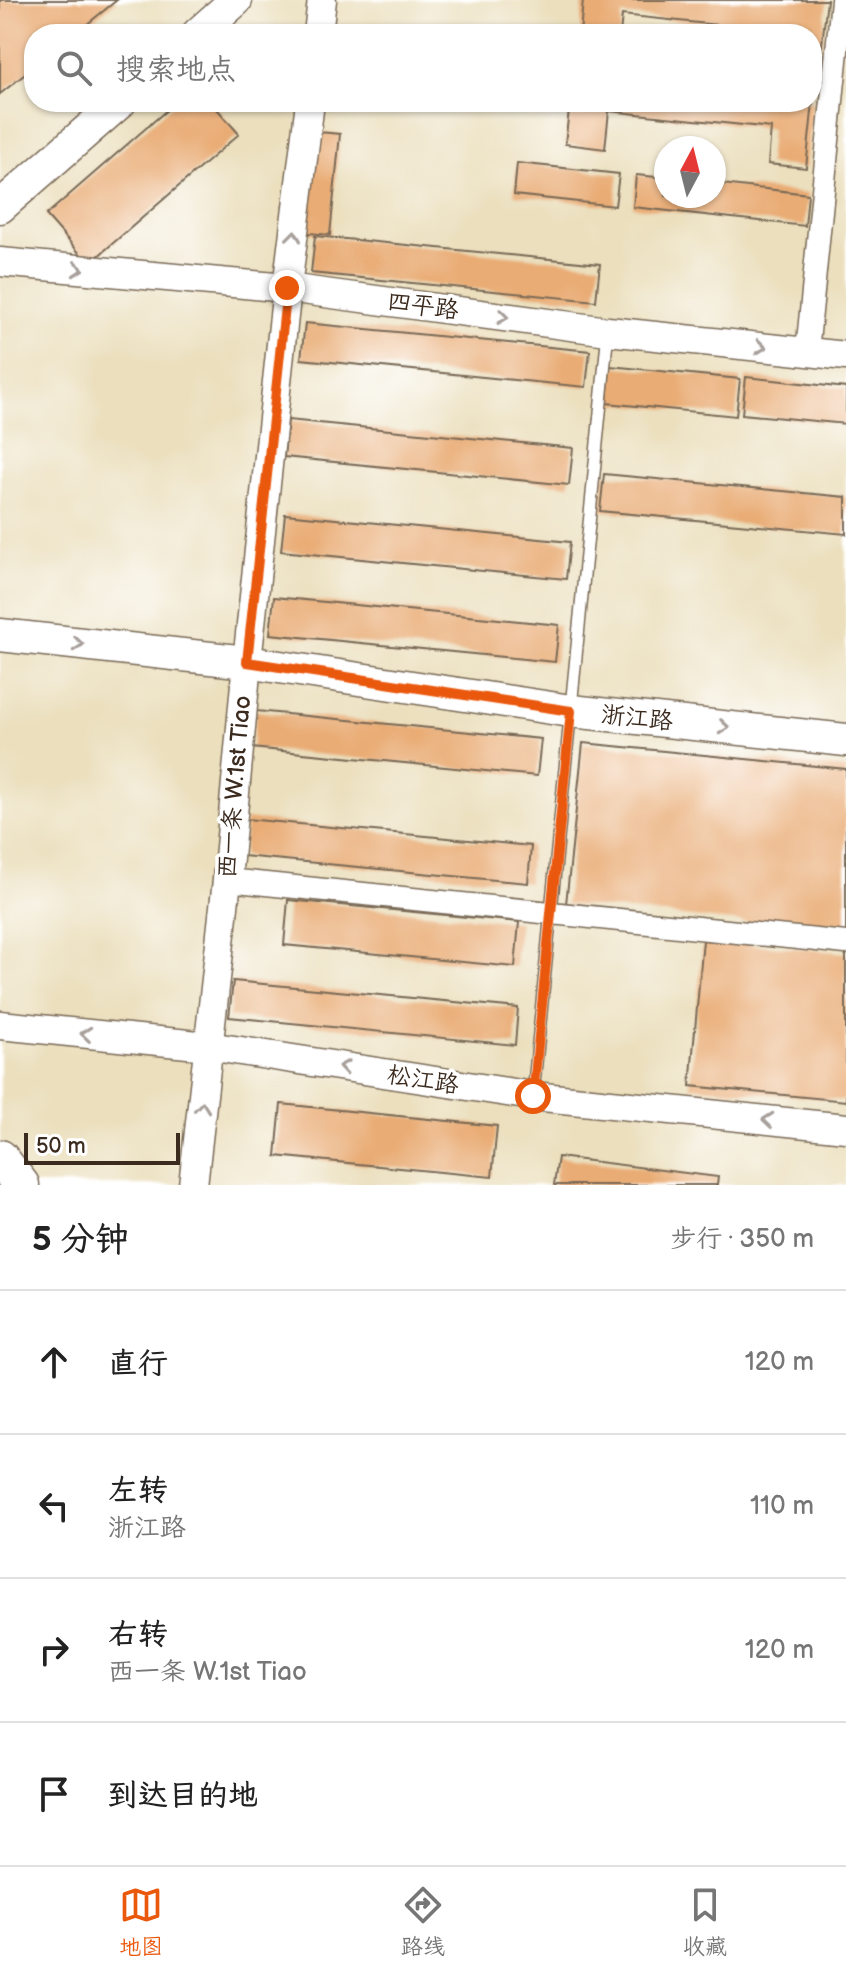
<!DOCTYPE html>
<html lang="zh">
<meta charset="utf-8">
<style>
body{margin:0;font-family:"Balsamiq Sans","LXGW WenKai TC",sans-serif;background:#f6f6f6;color:#222}
.compass{position:absolute;left:654px;top:136px;width:72px;height:72px;border-radius:50%;background:#fff;box-shadow:0 2px 6px #0004;rotate:7deg}
.scale{position:absolute;left:24px;bottom:20px;width:156px;box-sizing:border-box;padding-left:8px;border:4px solid #3b2a1e;border-top:0;font-size:22px;line-height:28px;white-space:nowrap;color:#3b2a1e;-webkit-text-stroke:6px #fff;paint-order:stroke}
.stop{position:absolute;width:24px;height:24px;margin:-18px;border:6px solid #ea580c;border-radius:50%;background:#fff}
.stop.end{background:#ea580c;border-color:#fff;box-shadow:0 2px 8px #0008}
.list{margin:0;padding:0;list-style:none}
h2{display:flex;justify-content:space-between;align-items:center;height:104px;margin:0;padding:0 32px;font-size:34px}
h2 small{font-size:26px;font-weight:400;color:#767676}
.list li{display:grid;grid-template-columns:52px 1fr auto;gap:24px;align-items:center;box-sizing:border-box;height:144px;padding:0 32px;border-top:2px solid #e0e0e0}
.list b{display:block;font-size:30px;white-space:nowrap}
.list p{margin:0;font-size:26px;white-space:nowrap;color:#767676}
.list em{font-size:26px;font-style:normal;color:#767676}
.icon{flex:none;width:44px;height:44px;fill:none;stroke:currentColor;stroke-width:2;stroke-linecap:round;stroke-linejoin:round}
.map{position:relative;flex:none;width:846px;height:1185px;overflow:hidden}
.search{position:absolute;background:#fff;box-shadow:0 2px 6px #0004;left:24px;right:24px;top:24px;height:88px;display:flex;align-items:center;gap:20px;box-sizing:border-box;padding:0 28px;border-radius:32px;color:#767676;font-size:30px}
.sheet{height:680px;background:#fff}
nav{display:flex;justify-content:space-around;align-items:center;box-sizing:border-box;height:112px;border-top:2px solid #e0e0e0;background:#fff;font-size:22px;color:#767676}
nav a{display:grid;justify-items:center;gap:4px}
nav .on{color:#ea580c}
.map>svg:first-child{display:block}
</style>
<div class="map">
<svg width="846" height="1185" viewBox="0 0 846 1185">
<rect width="100%" height="100%" fill="#fff"/>
<filter id="ink" filterUnits="userSpaceOnUse"><feTurbulence type="fractalNoise" baseFrequency=".0125" numOctaves="2"/><feDisplacementMap in="SourceGraphic" scale="16" xChannelSelector="R" yChannelSelector="G"/><feConvolveMatrix kernelMatrix="1 2 1 2 8 2 1 2 1" color-interpolation-filters="sRGB"/></filter>
<filter id="wash" filterUnits="userSpaceOnUse"><feTurbulence type="fractalNoise" baseFrequency=".006" numOctaves="4" result="noise"/><feDisplacementMap in="SourceGraphic" scale="32" xChannelSelector="R" yChannelSelector="G"/><feGaussianBlur stdDeviation="1.8" result="paint"/><feColorMatrix in="noise" values="0 0 0 0 0 0 0 0 0 0 0 0 0 0 0 0 0 1.4 0 .05"/><feComposite in="paint" operator="in"/></filter>
<g filter="url(#wash)">
<rect width="100%" height="100%" fill="#ebdfbd"/>
<g id="blocks">
<!-- building -->
<g fill="#e9ac74">
<polygon points="0,0 117,0 75,34 34,34 34,67 0,94"/>
<polygon points="583,0 827,0 819,71 812,71 812,34 785,34 785,32 622,15 620,34 580,34"/>
<polygon points="176,102 211,102 239,134 89,264 46,215"/>
<polygon points="570,102 813,102 806,168 768,164 771,128 609,111 605,149 565,144"/>
<polygon points="308,131 340,134 330,235 298,232"/>
<polygon points="517,163 619,174 615,206 514,195"/>
<polygon points="636,175 666,178 666,196 714,196 714,183 808,194 805,226 633,207"/>
<polygon points="315,236 600,264 596,301 311,273"/>
<polygon points="305,323 590,351 586,387 301,359"/>
<polygon points="610,366 740,379 736,416 607,403"/>
<polygon points="746,377 846,388 846,424 742,414"/>
<polygon points="288,420 573,448 569,485 284,457"/>
<polygon points="604,474 846,497 846,534 600,511"/>
<polygon points="285,514 570,542 566,579 281,551"/>
<polygon points="274,597 559,625 555,662 270,634"/>
<polygon points="256,711 541,739 537,776 252,748"/>
<polygon points="583,743 846,769 846,933 566,904"/>
<polygon points="246,819 531,846 528,883 243,856"/>
<polygon points="288,900 519,922 515,967 284,945"/>
<polygon points="703,940 846,953 846,1101 690,1086"/>
<polygon points="233,981 518,1008 515,1045 229,1017"/>
<polygon points="281,1104 497,1126 492,1177 276,1156"/>
<polygon points="558,1157 718,1177 717,1185 554,1185"/>
</g>
</g>
</g>
<g filter="url(#ink)">
<use href="#blocks" fill-opacity="0" stroke="#796956" stroke-width="2"/>
<g fill="none" stroke-linecap="round" stroke-linejoin="round">
<defs>
<polyline id="service" points="533,1094 608,331"/>
<g id="minor">
<polyline points="807,352 842,0"/>
<polyline points="227,880 846,943"/>
</g>
<g id="tertiary">
<polyline points="318,34 322,0"/>
<polyline points="0,262 287,288 608,331 846,356"/>
<polyline points="0,1025 208,1046 533,1096 846,1128"/>
<polyline points="193,1185 227,880 247,662 287,288 310,102"/>
</g>
<g id="secondary">
<polyline points="198,34 236,0"/>
<polyline points="0,207 120,102"/>
<polyline points="0,635 247,662 571,711 846,740"/>
</g>
<polyline id="primary" points="0,1158 21,1185"/>
</defs>
<!-- service casing -->
<use href="#service" stroke="#796956" stroke-width="14"/>
<!-- minor casing -->
<use href="#minor" stroke="#796956" stroke-width="25"/>
<!-- tertiary casing -->
<use href="#tertiary" stroke="#796956" stroke-width="31"/>
<!-- secondary casing -->
<use href="#secondary" stroke="#796956" stroke-width="35"/>
<!-- primary casing -->
<use href="#primary" stroke="#796956" stroke-width="39"/>
<!-- service -->
<use href="#service" stroke="#fff" stroke-width="11"/>
<!-- minor -->
<use href="#minor" stroke="#fff" stroke-width="22"/>
<!-- tertiary -->
<use href="#tertiary" stroke="#fff" stroke-width="28"/>
<!-- secondary -->
<use href="#secondary" stroke="#fff" stroke-width="32"/>
<!-- primary -->
<use href="#primary" stroke="#fff" stroke-width="36"/>
</g>
<!-- one-way arrows -->
<defs><path id="oneway-chevron" d="M-2-3.5L2.5 0L-2 3.5" fill="none" stroke-width="1.6" stroke-linecap="round" stroke-linejoin="round" transform="scale(2)"/></defs>
<g stroke="#a79f9a">
<use href="#oneway-chevron" transform="translate(294 236) rotate(-83)"/>
<use href="#oneway-chevron" transform="translate(78 269) rotate(5)"/>
<use href="#oneway-chevron" transform="translate(503 317) rotate(8)"/>
<use href="#oneway-chevron" transform="translate(761 347) rotate(6)"/>
<use href="#oneway-chevron" transform="translate(78 644) rotate(6)"/>
<use href="#oneway-chevron" transform="translate(724 727) rotate(6)"/>
<use href="#oneway-chevron" transform="translate(86 1034) rotate(-174)"/>
<use href="#oneway-chevron" transform="translate(344 1067) rotate(-171)"/>
<use href="#oneway-chevron" transform="translate(202 1107) rotate(-84)"/>
<use href="#oneway-chevron" transform="translate(768 1120) rotate(-174)"/>
</g>
</g>
<g fill="none" stroke-linecap="round" stroke-linejoin="round" filter="url(#ink)">
<!-- route -->
<polyline stroke="#ea580c" stroke-width="10" points="287,288 247,662 571,711 533,1096"/>
</g>
<g text-anchor="middle" dominant-baseline="central" stroke-width="7" stroke-linejoin="round" paint-order="stroke">
<!-- street labels -->
<g font-size="24" fill="#3b2a1e" stroke="#fff">
<text transform="translate(423 306) rotate(8)">四平路</text>
<text transform="translate(637 718) rotate(6)">浙江路</text>
<text transform="translate(235 787) rotate(-85)">西一条 W.1st Tiao</text>
<text transform="translate(423 1080) rotate(9)">松江路</text>
</g>
</g>
</svg>
<svg class="compass" viewBox="-18 -18 36 36"><path d="M0-13l5 13h-10z" fill="#e53935"/><path d="M0 13l5-13h-10z" fill="#767676"/></svg>
<div class="scale">50 m</div>
<div class="stop" style="left:533px;top:1096px"></div>
<div class="stop end" style="left:287px;top:288px"></div>
<div class="search"><svg class="icon" aria-label="search" viewBox="0 0 24 24"><circle cx="10" cy="10" r="6"/><path d="M15 15l6 6"/></svg>搜索地点</div>
</div>
<section class="sheet">
<h2>5 分钟<small>步行 · 350 m</small></h2>
<ul class="list">
<li><svg class="icon" aria-label="ahead" viewBox="0 0 24 24"><path d="M12 20V5M6 11l6-6 6 6"/></svg><div><b>直行</b></div><em>120 m</em></li>
<li><svg class="icon" aria-label="left" viewBox="0 0 24 24"><path d="M17 20v-9H6M10 6l-5 5 5 5"/></svg><div><b>左转</b><p>浙江路</p></div><em>110 m</em></li>
<li><svg class="icon" aria-label="right" viewBox="0 0 24 24"><path d="M7 20v-9h11M14 6l5 5-5 5"/></svg><div><b>右转</b><p>西一条 W.1st Tiao</p></div><em>120 m</em></li>
<li><svg class="icon" aria-label="arrive" viewBox="0 0 24 24"><path d="M6 21V4h12l-3 4 3 4H6"/></svg><div><b>到达目的地</b></div></li>
</ul>
</section>
<nav>
<a class="on"><svg class="icon" aria-label="map" viewBox="0 0 24 24"><path d="M3 6l6-2 6 2 6-2v14l-6 2-6-2-6 2zM9 4v14M15 6v14"/></svg>地图</a>
<a><svg class="icon" aria-label="directions" viewBox="0 0 24 24"><path d="M12 3l9 9-9 9-9-9zM9 14v-3h6M13 9l2 2-2 2"/></svg>路线</a>
<a><svg class="icon" aria-label="saved" viewBox="0 0 24 24"><path d="M7 4h10v16l-5-4-5 4z"/></svg>收藏</a>
</nav>
